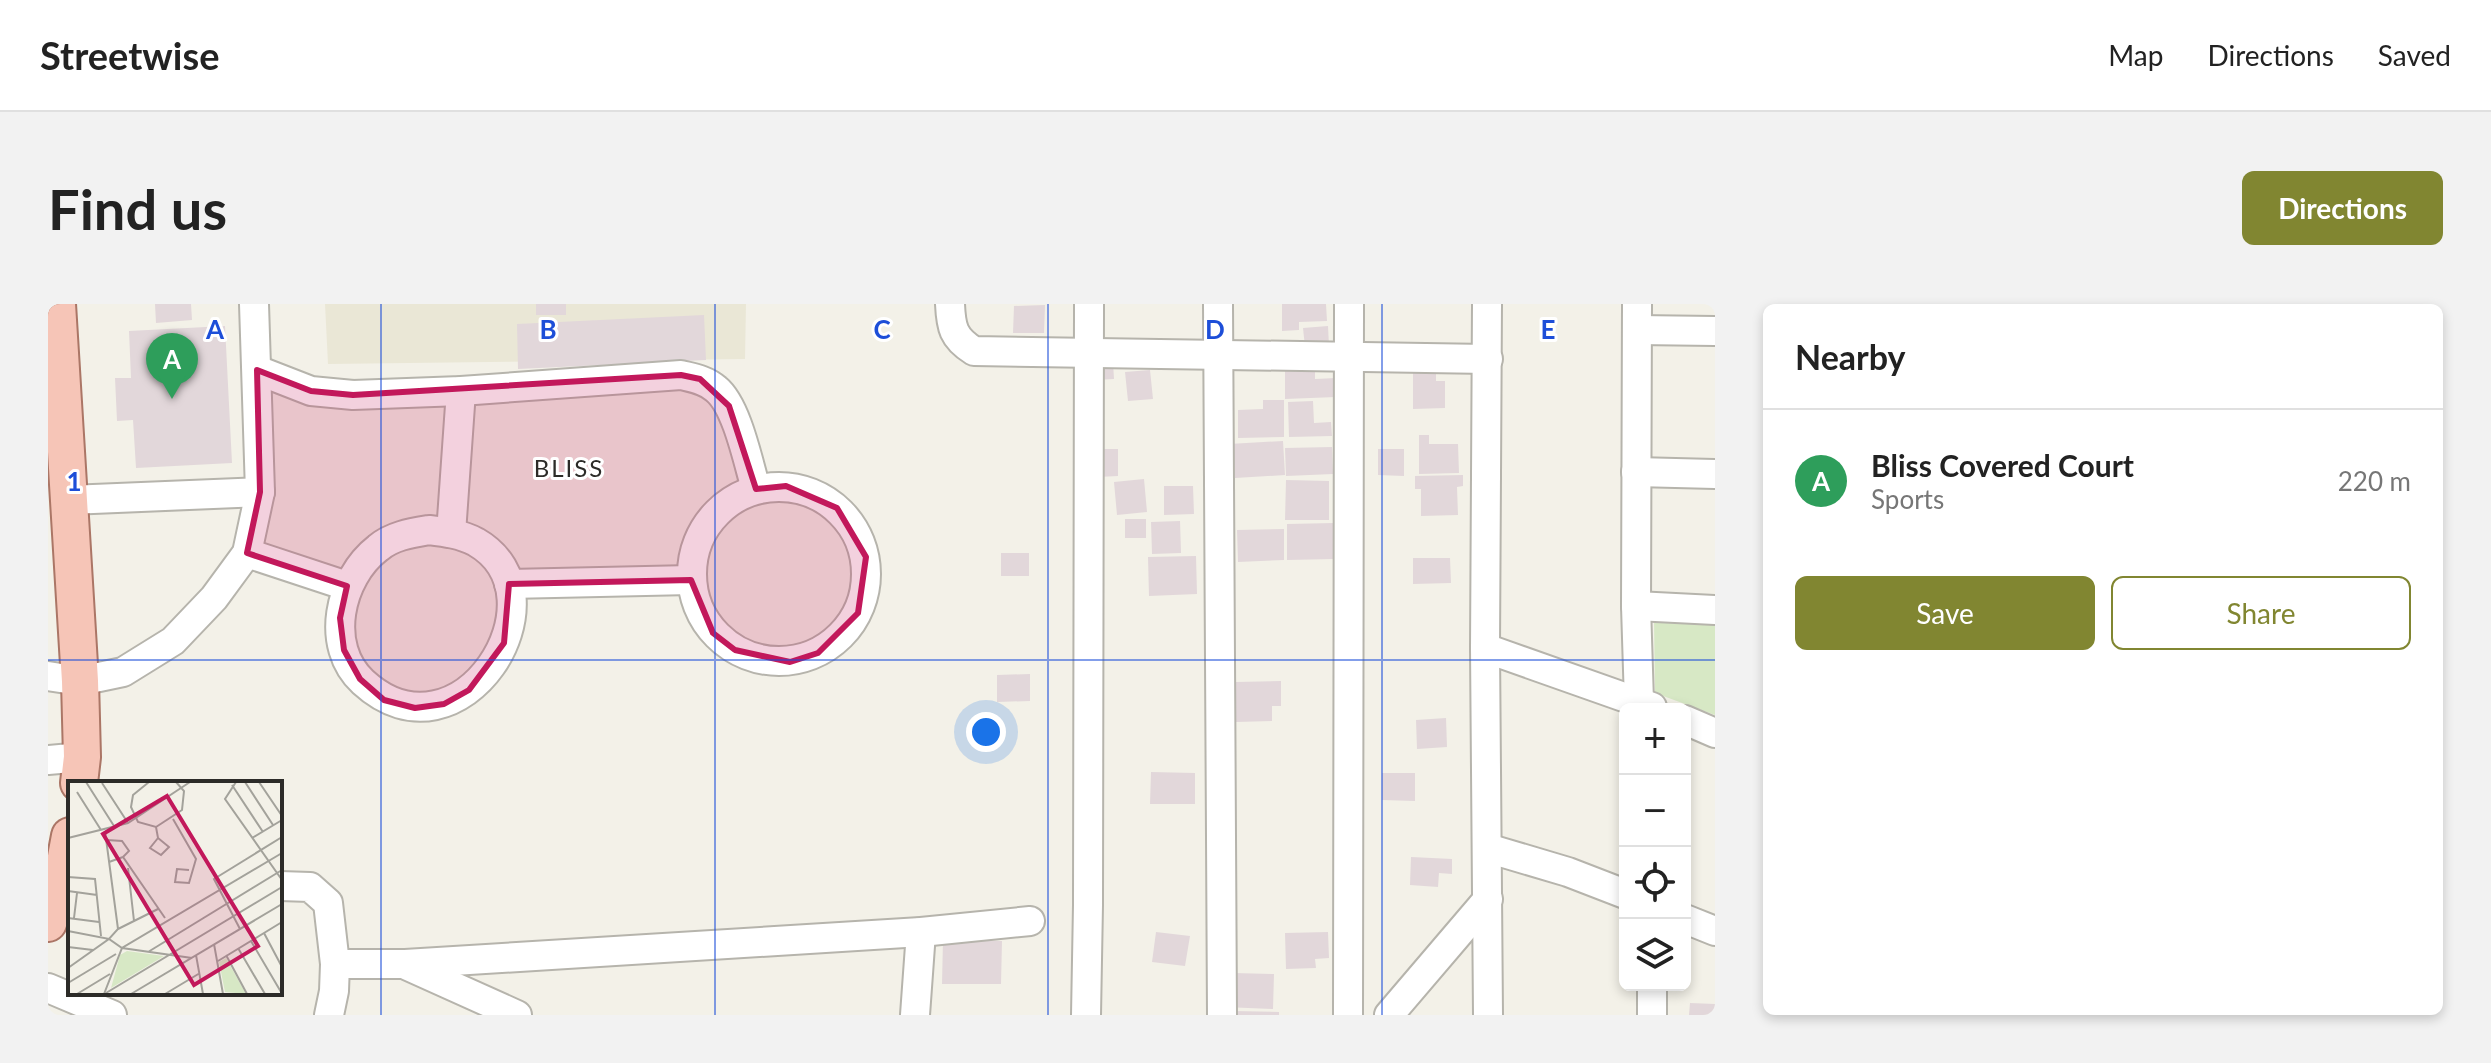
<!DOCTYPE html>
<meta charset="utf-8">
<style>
body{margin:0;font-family:Lato,sans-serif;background:#f2f2f2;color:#222}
.controls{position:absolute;right:24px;bottom:24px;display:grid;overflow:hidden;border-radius:12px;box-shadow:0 4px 12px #0003}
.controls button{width:72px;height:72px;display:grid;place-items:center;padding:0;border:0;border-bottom:2px solid #e0e0e0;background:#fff;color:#222;font:40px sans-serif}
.you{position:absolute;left:938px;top:428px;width:28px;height:28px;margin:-20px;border:6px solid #fff;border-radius:50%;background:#1a73e8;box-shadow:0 0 0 12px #1a73e833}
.badge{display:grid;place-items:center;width:52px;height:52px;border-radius:50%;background:#818631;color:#fff;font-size:26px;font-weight:700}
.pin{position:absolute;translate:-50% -66px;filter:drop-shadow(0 2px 4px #0008)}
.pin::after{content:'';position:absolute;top:42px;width:28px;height:24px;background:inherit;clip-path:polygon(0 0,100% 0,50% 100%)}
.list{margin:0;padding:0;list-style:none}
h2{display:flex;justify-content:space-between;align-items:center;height:104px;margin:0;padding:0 32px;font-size:34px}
h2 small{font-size:26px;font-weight:400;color:#767676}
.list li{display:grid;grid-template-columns:52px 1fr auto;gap:24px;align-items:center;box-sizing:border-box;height:144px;padding:0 32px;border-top:2px solid #e0e0e0}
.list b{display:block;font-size:30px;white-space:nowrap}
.list p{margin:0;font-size:26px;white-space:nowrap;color:#767676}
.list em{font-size:26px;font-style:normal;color:#767676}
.actions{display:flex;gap:16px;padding:24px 32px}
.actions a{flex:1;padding:18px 0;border:2px solid #818631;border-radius:12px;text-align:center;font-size:28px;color:#818631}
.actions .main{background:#818631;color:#fff}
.icon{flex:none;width:44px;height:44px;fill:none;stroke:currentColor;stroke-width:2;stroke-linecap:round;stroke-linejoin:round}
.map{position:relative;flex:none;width:1667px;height:711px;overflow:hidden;border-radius:12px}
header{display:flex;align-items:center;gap:48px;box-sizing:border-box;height:112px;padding:0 40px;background:#fff;border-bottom:2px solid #e0e0e0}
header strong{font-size:38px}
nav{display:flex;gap:44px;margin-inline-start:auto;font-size:28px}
.intro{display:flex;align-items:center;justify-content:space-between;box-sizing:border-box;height:192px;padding:0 48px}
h1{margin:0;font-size:56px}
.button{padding:20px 36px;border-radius:12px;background:#818631;color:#fff;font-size:28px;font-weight:700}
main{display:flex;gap:48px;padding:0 48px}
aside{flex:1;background:#fff;border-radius:12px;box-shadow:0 4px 12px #0003}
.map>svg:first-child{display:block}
</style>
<header>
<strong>Streetwise</strong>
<nav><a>Map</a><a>Directions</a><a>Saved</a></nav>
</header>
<div class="intro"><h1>Find us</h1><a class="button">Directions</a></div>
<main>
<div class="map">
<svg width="1667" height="711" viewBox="0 0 1667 711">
<rect width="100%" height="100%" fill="#f3f1e8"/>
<!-- built -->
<polygon fill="#eae7d6" points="277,0 698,0 697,55 280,60"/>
<!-- green -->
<polygon fill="#d7e8c5" points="1606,316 1667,319 1667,411 1607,389"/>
<!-- building -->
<g fill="#e2d7da">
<polygon points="107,0 143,0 144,16 108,19"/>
<rect x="488" y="0" width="30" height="11"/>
<polygon points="1234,0 1278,0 1279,17 1251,18 1251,26 1234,27"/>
<polygon points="997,1 996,29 965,29 966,2"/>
<polygon points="656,11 658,56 470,65 469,20"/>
<polygon points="177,22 184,159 88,164 85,116 69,117 67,74 83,74 81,27"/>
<polygon points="1280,22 1281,42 1257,43 1255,24"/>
<polygon points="1065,58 1066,75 1048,76 1048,59"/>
<polygon points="1267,63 1267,75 1288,74 1288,93 1237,95 1237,64"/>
<polygon points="1365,64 1388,64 1388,77 1397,77 1397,104 1365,105"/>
<polygon points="1102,66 1105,95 1080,97 1077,68"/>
<polygon points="1215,96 1236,96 1236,133 1190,134 1190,106 1215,105"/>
<polygon points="1265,97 1266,119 1283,118 1284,132 1241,133 1240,98"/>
<polygon points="1371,131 1381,131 1381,140 1410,140 1411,169 1371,170"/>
<polygon points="1235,137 1237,171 1187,174 1186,159 1182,159 1181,140"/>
<polygon points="1284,143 1285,170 1238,172 1237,144"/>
<polygon points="1049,145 1070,145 1070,172 1050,173"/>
<polygon points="1330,145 1356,145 1356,172 1330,171"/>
<polygon points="1415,171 1415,182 1409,183 1410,211 1373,212 1373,185 1367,185 1367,172"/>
<polygon points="1096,175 1099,208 1069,211 1066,178"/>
<polygon points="1238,176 1281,177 1281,216 1237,216"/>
<polygon points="1116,182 1145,182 1146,210 1116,211"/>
<rect x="1077" y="215" width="21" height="19"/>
<polygon points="1132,217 1133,249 1104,250 1103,218"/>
<polygon points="1286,219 1286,255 1239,256 1239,220"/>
<polygon points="1236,225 1236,256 1190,258 1189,226"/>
<rect x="953" y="249" width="28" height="23"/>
<polygon points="1148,252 1149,290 1101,292 1100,253"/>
<polygon points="1365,254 1402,254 1403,279 1365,280"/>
<polygon points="982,370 982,397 949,398 949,371"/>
<polygon points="1233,377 1233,402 1224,402 1224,417 1188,418 1188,378"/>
<polygon points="1398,414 1399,443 1369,445 1368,416"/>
<polygon points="1103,468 1147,469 1147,500 1102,500"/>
<polygon points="1334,469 1367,469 1367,497 1334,496"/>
<polygon points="1363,553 1404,555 1404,570 1391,569 1390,583 1362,581"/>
<polygon points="1108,628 1142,632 1137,662 1104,658"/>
<polygon points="1280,628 1281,654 1267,655 1268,664 1238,665 1237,629"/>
<polygon points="895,636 954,637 953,680 894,680"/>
<polygon points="1186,669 1226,670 1225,705 1176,703"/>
<polygon points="1642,699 1667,700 1667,711 1641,711"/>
<polygon points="1185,707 1231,708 1231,711 1184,711"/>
</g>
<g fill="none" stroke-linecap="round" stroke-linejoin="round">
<defs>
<g id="minor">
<path d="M 902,0 C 903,23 905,34 926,47 L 1440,55"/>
<polyline points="1170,0 1174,711"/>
<polyline points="1439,0 1437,344 1440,711"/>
<polyline points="1589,0 1588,302 1591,398"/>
<polyline points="1589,26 1667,27"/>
<path d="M 209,66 L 263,87 L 305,91 L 413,87 L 633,71 C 645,74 658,76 668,85 C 689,102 700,158 708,185"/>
<polyline points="1588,168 1667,170"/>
<circle cx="731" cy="270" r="87"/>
<polyline points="21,196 212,188"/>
<path d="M 381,226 C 397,228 413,230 428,238 C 522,292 412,467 315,378 C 276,342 291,274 330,244 C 344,232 363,229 381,226 Z"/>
<polyline points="403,229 413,87"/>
<polyline points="199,249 299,282"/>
<polyline points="461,280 643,276"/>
<polyline points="1588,302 1667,306"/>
<polyline points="1437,344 1604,403"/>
<polyline points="0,372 32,377 75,368 125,337 166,294 199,249 212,188 206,0"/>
<polyline points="1637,416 1667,429"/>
<polyline points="0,456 34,453"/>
<polyline points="1439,544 1520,568 1577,590"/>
<polyline points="232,582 262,583 280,599 287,660"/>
<polyline points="1637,615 1667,627"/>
<polyline points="360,662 469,711"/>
<polyline points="0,684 64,711"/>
<polyline points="281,711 286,687 287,660 357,660 873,628 982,617"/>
<polyline points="867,711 873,628"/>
<polyline points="1038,711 1040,601 1041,0"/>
<polyline points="1300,711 1301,0"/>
<polyline points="1341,711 1440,595"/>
<polyline points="1604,711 1604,681"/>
</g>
<g id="major">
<polyline points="9,0 32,377 34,453 31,479"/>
<polyline points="0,619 12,585 22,532"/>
</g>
</defs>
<!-- minor casing -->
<use href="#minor" stroke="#b6b4ac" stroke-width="32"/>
<!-- major casing -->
<use href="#major" stroke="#ab7666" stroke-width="40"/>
<!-- minor -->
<use href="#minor" stroke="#fff" stroke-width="28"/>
<!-- major -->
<use href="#major" stroke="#f6c5b7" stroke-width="36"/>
</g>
<!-- marked area -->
<path fill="#c2185b" fill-opacity="0.2" stroke="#c2185b" stroke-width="6" stroke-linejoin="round" d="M 209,66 L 263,87 L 305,91 L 633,71 L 652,75 L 681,102 L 708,185 L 738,182 L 789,204 L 818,253 L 810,309 L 770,349 L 742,358 L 687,346 L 665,329 L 643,276 L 461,280 L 456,339 L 421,386 L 396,400 L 367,404 L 336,396 L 312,375 L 296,346 L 292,314 L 299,282 L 199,249 L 212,188 Z"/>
<!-- grid -->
<path fill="none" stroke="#1d4ed8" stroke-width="2" stroke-opacity="0.55" d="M 333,0 L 333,711M 667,0 L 667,711M 1000,0 L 1000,711M 1334,0 L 1334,711M 0,356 L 1667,356"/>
<g text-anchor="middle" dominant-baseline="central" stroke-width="6" stroke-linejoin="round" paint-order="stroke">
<!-- neighbourhood labels -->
<g font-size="24" letter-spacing="2" fill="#2c2b28" stroke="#fff">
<text x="521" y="163">BLISS</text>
</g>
</g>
<!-- overview -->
<g transform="translate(20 477)">
<rect width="214" height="214" fill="#f3f1e8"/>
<path d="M 59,170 L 96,175 L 43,207 L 52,174 ZM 158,177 L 178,213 L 157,211 L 151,181 Z" fill="#d7e8c5"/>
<path fill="none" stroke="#a3a29b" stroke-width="2" d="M 18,1 L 46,45M 81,1 L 65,14 L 63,26 L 70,41 L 88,46 L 114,29 L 116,10 L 108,1M 168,1 L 157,18 L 214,99M 177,1 L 205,44M 191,1 L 214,35M 34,2 L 60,42M 164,4 L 195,51M 9,11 L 33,49M 105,38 L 128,78 L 121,102 L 107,101 L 109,88 L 121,89M 88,46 L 90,57 L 101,66 L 93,74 L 82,67 L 90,57M 0,57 L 60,42 L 122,1M 184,57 L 214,39M 39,59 L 54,60 L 61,70 L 55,76M 41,81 L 55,76 L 97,137M 60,87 L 66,140M 0,96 L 27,98 L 33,155M 0,110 L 29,114M 0,137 L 31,141M 6,137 L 9,112M 50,148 L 90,128M 172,148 L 146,98 L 214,56M 0,150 L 41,158 L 50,148 L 37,50M 196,152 L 214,186M 183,160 L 213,211M 146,163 L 155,213M 0,166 L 25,169M 170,167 L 197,213M 80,171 L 214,89M 128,174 L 135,213M 158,174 L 179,213M 150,180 L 214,141M 0,187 L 41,158 L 54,167 L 124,177M 0,202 L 48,173M 38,212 L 214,106M 9,213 L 42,193M 36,213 L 54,167 L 214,72M 63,213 L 214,123M 97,213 L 132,192"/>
<path fill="#c2185b" fill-opacity="0.15" stroke="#c2185b" stroke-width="4" d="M 99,15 L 190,165 L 126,204 L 35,53 Z"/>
<rect width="214" height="214" fill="none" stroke="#2c2b28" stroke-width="4"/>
</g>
<g font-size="26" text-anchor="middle" font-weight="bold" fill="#1d4ed8" stroke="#fff" stroke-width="6" stroke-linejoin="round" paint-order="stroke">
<text x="167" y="35">A</text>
<text x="500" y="35">B</text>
<text x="834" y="35">C</text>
<text x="1167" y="35">D</text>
<text x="1500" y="35">E</text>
<text x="26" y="187">1</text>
</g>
</svg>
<div class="controls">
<button>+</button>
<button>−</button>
<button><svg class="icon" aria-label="locate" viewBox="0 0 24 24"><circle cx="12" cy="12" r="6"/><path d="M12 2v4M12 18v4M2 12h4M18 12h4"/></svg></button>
<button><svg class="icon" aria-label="layers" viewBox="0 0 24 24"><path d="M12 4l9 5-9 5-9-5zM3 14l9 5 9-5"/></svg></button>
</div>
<div class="you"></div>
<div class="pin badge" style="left:124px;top:95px;background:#2e9e5b">A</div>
</div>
<aside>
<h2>Nearby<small></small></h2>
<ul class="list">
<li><span class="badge" style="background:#2e9e5b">A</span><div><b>Bliss Covered Court</b><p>Sports</p></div><em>220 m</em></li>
</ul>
<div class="actions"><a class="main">Save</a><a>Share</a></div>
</aside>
</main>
